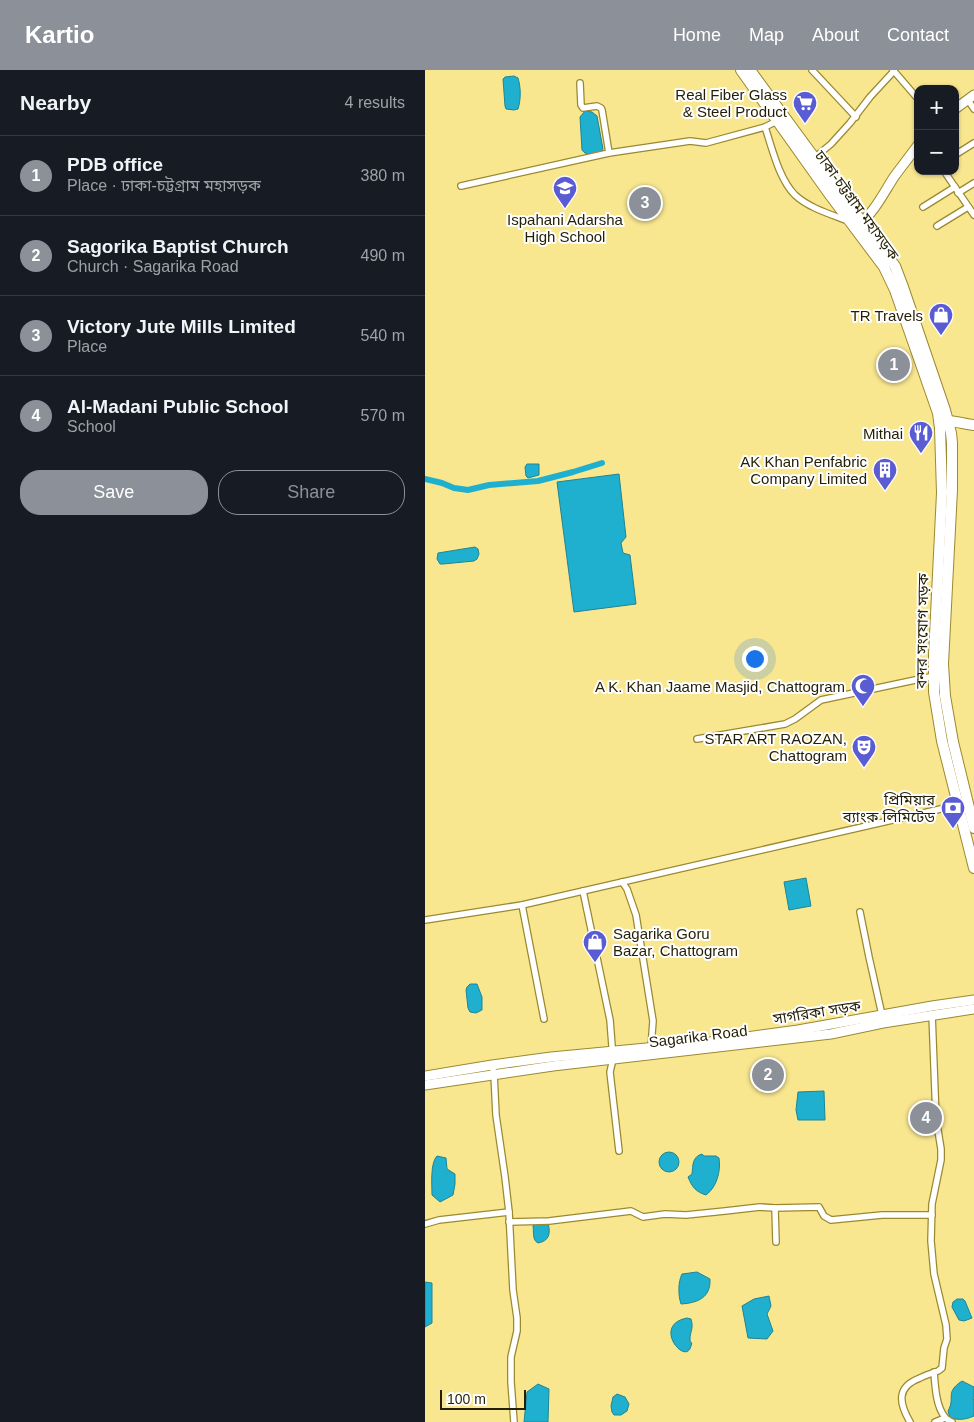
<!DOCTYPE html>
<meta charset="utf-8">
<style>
body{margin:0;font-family:Arial,"Noto Sans Bengali",sans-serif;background:#20242c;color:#f1f3f6}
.controls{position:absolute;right:15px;top:15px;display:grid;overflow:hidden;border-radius:10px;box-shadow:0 1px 4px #0004}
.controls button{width:45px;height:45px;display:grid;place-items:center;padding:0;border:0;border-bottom:1px solid #363941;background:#171b24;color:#f1f3f6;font:25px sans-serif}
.scale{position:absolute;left:15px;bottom:12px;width:86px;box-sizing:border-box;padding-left:5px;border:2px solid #241f04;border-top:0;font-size:14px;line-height:18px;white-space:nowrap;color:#241f04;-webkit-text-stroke:4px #fff;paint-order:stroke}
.you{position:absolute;left:329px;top:588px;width:18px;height:18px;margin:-12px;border:4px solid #fff;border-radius:50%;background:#1a73e8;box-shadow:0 0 0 8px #1a73e833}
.badge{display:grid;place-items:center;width:32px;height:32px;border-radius:50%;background:#8c9099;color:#fff;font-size:16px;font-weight:700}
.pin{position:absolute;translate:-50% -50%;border:2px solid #fff;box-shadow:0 1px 5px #0006}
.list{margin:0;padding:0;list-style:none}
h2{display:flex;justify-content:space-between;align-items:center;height:65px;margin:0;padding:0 20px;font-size:21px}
h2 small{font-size:16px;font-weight:400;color:#9ea1a6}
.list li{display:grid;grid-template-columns:32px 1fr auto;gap:15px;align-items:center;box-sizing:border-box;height:80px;padding:0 20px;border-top:1px solid #363941}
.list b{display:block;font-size:19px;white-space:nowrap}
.list p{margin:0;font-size:16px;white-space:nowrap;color:#9ea1a6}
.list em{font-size:16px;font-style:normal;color:#9ea1a6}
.actions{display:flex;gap:10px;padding:15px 20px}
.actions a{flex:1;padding:11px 0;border:1px solid #8c9099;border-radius:20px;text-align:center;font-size:18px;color:#8c9099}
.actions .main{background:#8c9099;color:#fff}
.map{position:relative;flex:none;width:549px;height:1352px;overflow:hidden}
header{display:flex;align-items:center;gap:30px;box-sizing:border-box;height:70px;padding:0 25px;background:#8c9099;color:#fff}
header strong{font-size:24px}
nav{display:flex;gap:28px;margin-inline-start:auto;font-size:18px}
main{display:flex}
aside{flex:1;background:#171b24}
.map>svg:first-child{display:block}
</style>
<header>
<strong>Kartio</strong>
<nav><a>Home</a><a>Map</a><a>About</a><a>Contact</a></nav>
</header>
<main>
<aside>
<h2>Nearby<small>4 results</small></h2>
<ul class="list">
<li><span class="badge">1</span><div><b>PDB office</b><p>Place · ঢাকা-চট্টগ্রাম মহাসড়ক</p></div><em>380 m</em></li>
<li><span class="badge">2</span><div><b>Sagorika Baptist Church</b><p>Church · Sagarika Road</p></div><em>490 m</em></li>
<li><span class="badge">3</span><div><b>Victory Jute Mills Limited</b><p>Place</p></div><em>540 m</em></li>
<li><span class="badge">4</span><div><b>Al-Madani Public School</b><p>School</p></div><em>570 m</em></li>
</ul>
<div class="actions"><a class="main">Save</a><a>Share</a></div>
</aside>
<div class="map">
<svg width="549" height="1352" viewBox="0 0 549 1352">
<rect width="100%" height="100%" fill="#f9e790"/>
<!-- water -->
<g fill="#1fb0cf" stroke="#208492">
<path d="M 89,6 L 93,8 C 96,18 96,29 93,39 L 89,40 L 81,39 L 80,36 L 78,9 L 80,7 Z"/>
<path d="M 160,41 L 167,42 L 172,46 L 178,79 L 176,82 C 169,84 162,87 157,80 L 155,47 Z"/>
<polygon points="102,394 114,394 114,405 103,408 101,406 100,397"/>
<polygon points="194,404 201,467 196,473 198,483 205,485 211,534 149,542 132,412"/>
<polygon points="50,477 53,479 54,484 52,489 49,491 18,494 15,494 12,489 13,483"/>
<polygon points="381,808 386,836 364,840 359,812"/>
<polygon points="45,914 52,914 57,927 57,940 51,943 45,942 43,938 41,920 42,917"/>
<polygon points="399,1021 400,1050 373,1050 371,1040 373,1022"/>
<circle cx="244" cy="1092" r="10"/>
<path d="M 277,1084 L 279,1086 L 291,1086 L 294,1088 C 296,1101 292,1117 281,1125 C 271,1122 267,1117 263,1107 L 267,1104 C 268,1095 267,1087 277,1084 Z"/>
<path d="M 12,1086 L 21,1088 L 22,1099 L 30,1104 L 30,1114 L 28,1125 L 15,1132 L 7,1125 C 7,1115 5,1093 12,1086 Z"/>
<path d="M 123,1153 C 126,1164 124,1171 113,1173 C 107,1170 109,1162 108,1156 L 110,1154 Z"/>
<path d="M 272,1202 L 285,1209 C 286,1228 272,1233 256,1234 C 253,1225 253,1212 257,1204 Z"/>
<polygon points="0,1212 7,1213 7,1253 0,1257"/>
<polygon points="344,1226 346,1236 342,1244 348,1261 342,1269 323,1268 317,1236 329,1229"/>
<polygon points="532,1229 538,1229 540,1231 547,1248 539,1251 534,1250 527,1237 528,1232"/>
<path d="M 262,1248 L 266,1249 C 269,1259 265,1261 265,1269 C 265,1276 268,1269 266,1276 C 261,1297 226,1255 262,1248 Z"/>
<path d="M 537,1311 L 549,1317 L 549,1326 L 548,1328 L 549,1331 L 549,1346 C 540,1350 534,1350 525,1348 L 523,1341 C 531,1327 519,1323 537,1311 Z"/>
<polygon points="113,1314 124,1319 123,1352 99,1352 102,1322"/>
<polygon points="192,1324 200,1327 204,1334 202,1341 196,1345 189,1345 187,1342 186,1336 188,1327"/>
</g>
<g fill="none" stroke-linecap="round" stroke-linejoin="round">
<!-- canal -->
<polyline stroke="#1fb0cf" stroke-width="6" points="0,409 17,413 29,418 43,420 64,415 113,411 148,402 177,393"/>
<defs>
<g id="street">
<polyline points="387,0 431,47"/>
<polyline points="468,0 493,29"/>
<polyline points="155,13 156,35 158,38 172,36 176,38 177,40 184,83"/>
<polyline points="543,30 549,39"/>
<path d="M 340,57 C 347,78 354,109 370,125 C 384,138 405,144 423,151"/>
<polyline points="530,85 549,73"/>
<polyline points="389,88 406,74 425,53 445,27 469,1"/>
<polyline points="519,101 549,145"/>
<polyline points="36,116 184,83 265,71 281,73 340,57 352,51"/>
<polyline points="533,123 549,113"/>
<polyline points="498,137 530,117"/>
<polyline points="512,156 543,137"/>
<polyline points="272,669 360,654 370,649 396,630 509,606"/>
<polyline points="197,812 202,819 211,845 228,951 226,977"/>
<polyline points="158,821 185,950 188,989 185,1002 194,1081"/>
<polyline points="97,835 119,949"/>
<polyline points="435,842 444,887 457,945"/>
<polyline points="0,850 97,835 533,735"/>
<polyline points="67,995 69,1004 71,1045 80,1107 84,1142 88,1220 92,1248 92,1261 86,1287 86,1312 89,1352"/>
<polyline points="84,1152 124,1151 206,1141 218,1147 240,1144 261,1145 300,1141 335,1137 350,1138"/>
<polyline points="0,1154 14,1150 84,1142"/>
<polyline points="351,1172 350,1138 394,1137 399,1146 406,1150 457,1145 507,1145"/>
<path d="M 509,1302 C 510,1315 511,1337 520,1347 C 520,1348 526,1352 527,1352"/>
<path d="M 485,1352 C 474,1333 471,1317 495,1308 C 501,1305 507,1303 513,1301 L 517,1298 L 519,1278 L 522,1269 L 521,1255 L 509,1204 L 506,1171 L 507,1134 L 516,1090 L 516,1079 L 511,1048 L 507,944"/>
<polyline points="510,1352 520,1348"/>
</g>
<g id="secondary">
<polyline points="530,39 549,25"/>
<path d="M 433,155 C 449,143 458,124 469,107 C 477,96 485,86 493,75"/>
</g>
<g id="primary">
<polyline points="0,1006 67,995 126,987 285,972 373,960 507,936 549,930"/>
<polyline points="0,1015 128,996 406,964 458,953 549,939"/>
</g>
<g id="highway">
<polyline points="316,0 405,125 459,197 470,220 513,343 515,358 517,423 509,585 509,622 517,671 549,798"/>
<polyline points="325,0 413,120 470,196 478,217 520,340 526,363 527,373 527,420 518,594 520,626 528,672 549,758"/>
<path d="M 518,351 C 528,350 539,354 549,355"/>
</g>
</defs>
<!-- street casing -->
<use href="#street" stroke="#9b8930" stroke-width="8"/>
<!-- secondary casing -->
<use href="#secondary" stroke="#9b8930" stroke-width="11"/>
<!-- primary casing -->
<use href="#primary" stroke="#9b8930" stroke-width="11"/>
<!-- highway casing -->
<use href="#highway" stroke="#9b8930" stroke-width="12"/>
<!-- street -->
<use href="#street" stroke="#fff" stroke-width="5.5"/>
<!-- secondary -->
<use href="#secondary" stroke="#fff" stroke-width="9"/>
<!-- primary -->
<use href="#primary" stroke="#fff" stroke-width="9"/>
<!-- highway -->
<use href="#highway" stroke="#fff" stroke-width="10"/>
</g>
<!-- icons -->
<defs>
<symbol id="supermarket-pin" viewBox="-11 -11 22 30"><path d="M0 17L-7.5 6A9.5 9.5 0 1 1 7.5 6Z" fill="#5a5cd4" stroke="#fff"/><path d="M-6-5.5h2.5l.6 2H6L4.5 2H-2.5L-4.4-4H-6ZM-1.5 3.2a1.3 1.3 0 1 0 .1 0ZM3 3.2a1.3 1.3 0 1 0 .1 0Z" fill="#fff"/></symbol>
<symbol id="school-pin" viewBox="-11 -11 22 30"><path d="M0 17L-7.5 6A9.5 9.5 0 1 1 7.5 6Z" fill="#5a5cd4" stroke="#fff"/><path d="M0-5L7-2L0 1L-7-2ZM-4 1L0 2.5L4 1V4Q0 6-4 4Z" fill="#fff"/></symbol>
<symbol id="shop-pin" viewBox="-11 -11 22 30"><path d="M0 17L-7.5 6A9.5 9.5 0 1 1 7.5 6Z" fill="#5a5cd4" stroke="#fff"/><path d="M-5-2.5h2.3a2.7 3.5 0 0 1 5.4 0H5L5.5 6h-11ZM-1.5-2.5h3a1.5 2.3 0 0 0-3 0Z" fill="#fff"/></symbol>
<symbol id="restaurant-pin" viewBox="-11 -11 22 30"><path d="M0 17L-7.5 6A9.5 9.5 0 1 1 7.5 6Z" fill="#5a5cd4" stroke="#fff"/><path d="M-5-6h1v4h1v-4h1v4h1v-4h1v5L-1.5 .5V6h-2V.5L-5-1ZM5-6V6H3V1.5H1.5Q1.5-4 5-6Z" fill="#fff"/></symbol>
<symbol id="building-pin" viewBox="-11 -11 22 30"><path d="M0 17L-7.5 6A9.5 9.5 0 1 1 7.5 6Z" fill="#5a5cd4" stroke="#fff"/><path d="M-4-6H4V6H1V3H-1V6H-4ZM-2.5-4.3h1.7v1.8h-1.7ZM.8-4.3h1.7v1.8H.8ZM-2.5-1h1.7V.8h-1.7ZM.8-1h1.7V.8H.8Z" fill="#fff"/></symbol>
<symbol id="mosque-pin" viewBox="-11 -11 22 30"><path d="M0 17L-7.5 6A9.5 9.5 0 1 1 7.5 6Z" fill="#5a5cd4" stroke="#fff"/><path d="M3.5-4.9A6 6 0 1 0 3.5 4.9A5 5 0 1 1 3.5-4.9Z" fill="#fff"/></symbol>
<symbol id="theatre-pin" viewBox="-11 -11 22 30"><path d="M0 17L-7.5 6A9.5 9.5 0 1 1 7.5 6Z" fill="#5a5cd4" stroke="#fff"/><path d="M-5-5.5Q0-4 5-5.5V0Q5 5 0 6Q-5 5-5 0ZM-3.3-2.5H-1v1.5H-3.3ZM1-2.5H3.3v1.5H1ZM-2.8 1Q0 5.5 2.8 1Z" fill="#fff"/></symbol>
<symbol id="bank-pin" viewBox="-11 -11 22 30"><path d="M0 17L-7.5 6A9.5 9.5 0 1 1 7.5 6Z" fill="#5a5cd4" stroke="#fff"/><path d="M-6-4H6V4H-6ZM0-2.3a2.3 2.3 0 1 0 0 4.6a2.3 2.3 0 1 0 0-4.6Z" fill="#fff"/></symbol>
</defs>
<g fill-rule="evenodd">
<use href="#supermarket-pin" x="366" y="19" width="28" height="38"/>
<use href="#school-pin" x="126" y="104" width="28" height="38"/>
<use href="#shop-pin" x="502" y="231" width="28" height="38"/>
<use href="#restaurant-pin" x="482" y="349" width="28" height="38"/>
<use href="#building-pin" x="446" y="386" width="28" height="38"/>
<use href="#mosque-pin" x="424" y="602" width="28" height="38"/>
<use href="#theatre-pin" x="425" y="663" width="28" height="38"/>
<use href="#bank-pin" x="514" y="724" width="28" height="38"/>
<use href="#shop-pin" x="156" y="858" width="28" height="38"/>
</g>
<g text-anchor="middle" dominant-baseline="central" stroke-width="4" stroke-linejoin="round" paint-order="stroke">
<!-- poi labels -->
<g font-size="15" fill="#241f04" stroke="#fff" text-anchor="end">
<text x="362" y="24">Real Fiber Glass<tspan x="362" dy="17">&amp; Steel Product</tspan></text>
<text x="140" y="149" text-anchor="middle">Ispahani Adarsha<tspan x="140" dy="17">High School</tspan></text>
<text x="498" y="245">TR Travels</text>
<text x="478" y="363">Mithai</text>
<text x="442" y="391">AK Khan Penfabric<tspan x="442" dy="17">Company Limited</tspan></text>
<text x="420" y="616">A K. Khan Jaame Masjid, Chattogram</text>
<text x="422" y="668">STAR ART RAOZAN,<tspan x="422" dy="17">Chattogram</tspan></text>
<text x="510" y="729">প্রিমিয়ার<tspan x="510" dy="17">ব্যাংক লিমিটেড</tspan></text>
<text x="188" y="863" text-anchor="start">Sagarika Goru<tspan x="188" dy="17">Bazar, Chattogram</tspan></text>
</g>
<!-- street labels -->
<g font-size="15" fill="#241f04" stroke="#fff">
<text transform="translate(432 135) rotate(54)">ঢাকা-চট্টগ্রাম মহাসড়ক</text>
<text transform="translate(497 561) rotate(-89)">বন্দর সংযোগ সড়ক</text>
<text transform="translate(392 942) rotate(-9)">সাগরিকা সড়ক</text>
<text transform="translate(273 966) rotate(-7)">Sagarika Road</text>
</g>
</g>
</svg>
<div class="controls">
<button>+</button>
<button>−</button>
</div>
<div class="scale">100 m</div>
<div class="you"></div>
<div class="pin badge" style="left:469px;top:295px">1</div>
<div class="pin badge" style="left:343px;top:1005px">2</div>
<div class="pin badge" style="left:220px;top:133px">3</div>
<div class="pin badge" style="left:501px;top:1048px">4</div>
</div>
</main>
